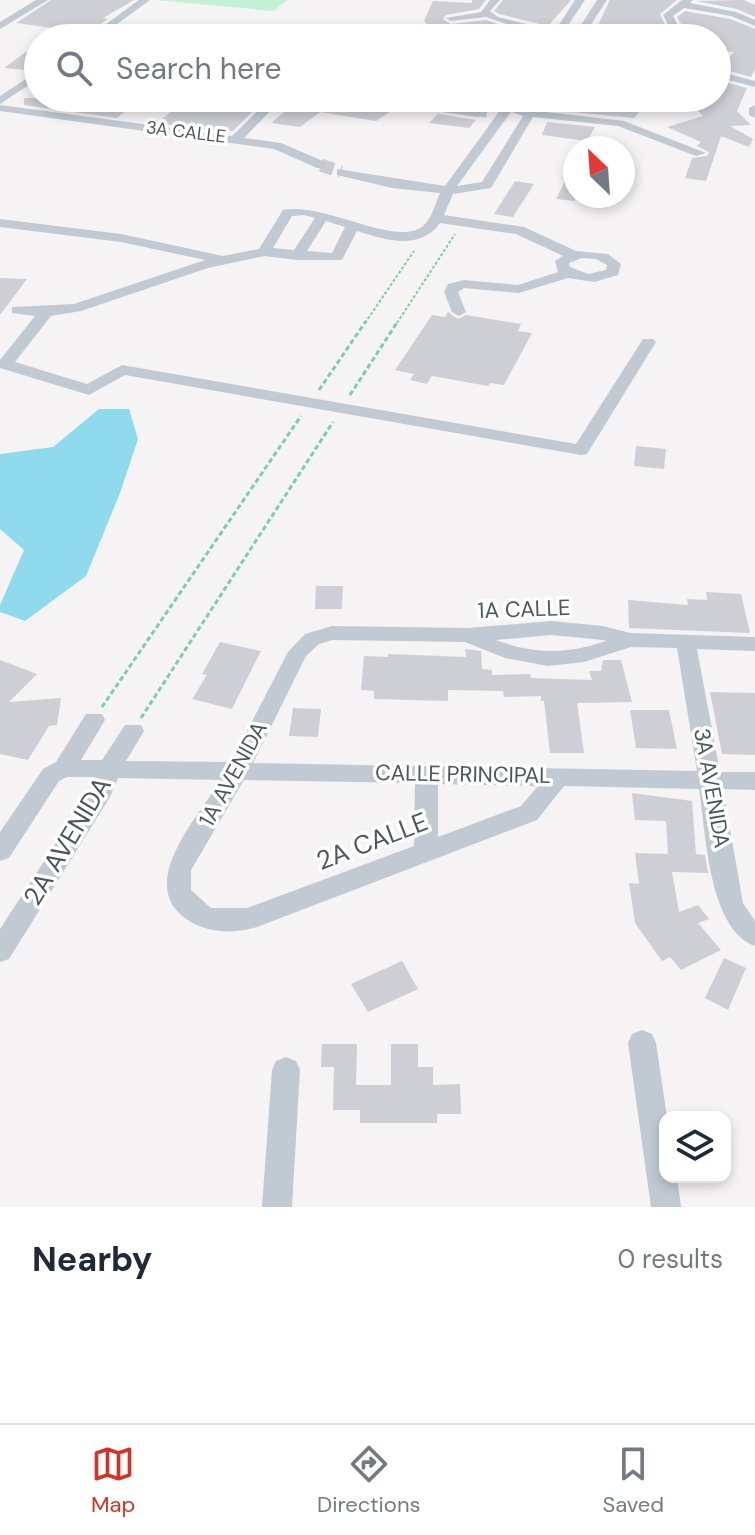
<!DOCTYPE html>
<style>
body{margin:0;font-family:"DM Sans",sans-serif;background:#f2f2f3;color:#1f2937}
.controls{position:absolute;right:24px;bottom:24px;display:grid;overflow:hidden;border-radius:16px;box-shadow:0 4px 12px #0003}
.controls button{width:72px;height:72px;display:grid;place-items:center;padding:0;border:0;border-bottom:2px solid #e0e1e3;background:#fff;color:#1f2937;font:40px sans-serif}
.compass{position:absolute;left:563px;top:136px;width:72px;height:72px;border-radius:50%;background:#fff;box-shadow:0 4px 12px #0003;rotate:335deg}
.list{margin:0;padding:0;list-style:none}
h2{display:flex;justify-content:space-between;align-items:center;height:104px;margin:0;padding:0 32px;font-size:34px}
h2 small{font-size:26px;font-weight:400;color:#747a83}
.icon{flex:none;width:44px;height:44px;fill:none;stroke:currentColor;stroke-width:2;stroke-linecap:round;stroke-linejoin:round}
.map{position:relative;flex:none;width:755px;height:1207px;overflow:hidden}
.search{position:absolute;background:#fff;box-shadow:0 4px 12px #0003;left:24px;right:24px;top:24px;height:88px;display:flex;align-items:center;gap:20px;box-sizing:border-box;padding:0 28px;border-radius:44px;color:#747a83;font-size:30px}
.sheet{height:216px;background:#fff}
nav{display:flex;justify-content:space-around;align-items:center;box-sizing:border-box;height:112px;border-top:2px solid #e0e1e3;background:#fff;font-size:22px;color:#747a83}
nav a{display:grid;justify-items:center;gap:4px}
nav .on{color:#d93025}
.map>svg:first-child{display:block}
</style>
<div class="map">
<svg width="755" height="1207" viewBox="0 0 755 1207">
<rect width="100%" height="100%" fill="#f5f3f3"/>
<!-- green -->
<polygon fill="#c3f1d5" points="155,0 287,0 274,11"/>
<!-- water -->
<polygon fill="#90daee" points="99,409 129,409 138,439 120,493 86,576 25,621 0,612 0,605 24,550 0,529 0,454 53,447"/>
<!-- building -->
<g fill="#cdcfd5">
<polygon points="51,0 134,0 103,18 108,19 87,34 74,38 35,38 52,28 16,23"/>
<polygon points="472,0 486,0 479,9 446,15 443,19 451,24 486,20 539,38 440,38 424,21 433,1 472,3"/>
<polygon points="503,0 571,0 548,26 499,14 494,11"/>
<polygon points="610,0 677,0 660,14 671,36 623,33 620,38 592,38"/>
<polygon points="744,0 755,5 755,17 737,9 696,1"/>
<polygon points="685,11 730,19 755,29 755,69 751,77 719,68 734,52 717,51 717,38 688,36 677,17"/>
<polygon points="38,43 38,64 29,70 4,68"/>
<polygon points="717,80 747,88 737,111 751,125 730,126 753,139 749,147 721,136 706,181 685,178 692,158 707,156 709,152 697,146 701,142 667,127 703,116 698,111 704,98 717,98"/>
<polygon points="24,98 141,98 117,118 24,105"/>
<polygon points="142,98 229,98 217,108 252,112 233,131 218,131 157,123 171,112 141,108"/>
<polygon points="293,98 336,98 334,100 342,101 345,98 386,98 383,104 396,108 376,121 320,112 300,127 271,123 292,105"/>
<polygon points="462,98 499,98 486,113 477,108 448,104 452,99"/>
<polygon points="562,98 586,101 587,98 651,98 634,118 553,110"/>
<polygon points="438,114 476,120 469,128 429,123"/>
<polygon points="547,122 595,127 587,141 542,135"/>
<polygon points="575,161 575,201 556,199"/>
<polygon points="515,181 534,184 513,217 494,214"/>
<polygon points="0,278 27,279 0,315"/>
<polygon points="448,312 458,319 466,315 521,324 518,331 532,333 504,385 490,383 488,386 432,376 427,384 410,380 414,374 395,370 432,315 445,317"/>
<polygon points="636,446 666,449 664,469 634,466"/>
<polygon points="316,586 343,586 342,609 315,609"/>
<polygon points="706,592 741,594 750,633 629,628 628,600 688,605 687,599 707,600"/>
<polygon points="220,642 261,651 232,709 192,699 207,675 202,674"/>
<polygon points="465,649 481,651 482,669 492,670 492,675 530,674 531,678 592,680 589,671 601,671 603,660 621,660 632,702 577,703 584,753 550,753 544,701 541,701 541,696 504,697 503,691 448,690 448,701 374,699 374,691 361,690 364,656 388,657 388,654 466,657"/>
<polygon points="0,660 37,674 9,702 61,698 57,725 49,726 28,760 0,754"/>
<polygon points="710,692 755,693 755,755 722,754"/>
<polygon points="293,708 321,709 318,737 289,736"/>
<polygon points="630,710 669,710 677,749 636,748"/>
<polygon points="632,793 692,801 696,854 705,855 708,873 672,872 679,912 698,905 709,919 698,923 721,950 681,970 670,957 662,961 635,923 629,883 639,884 635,853 668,854 666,821 635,820"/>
<polygon points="724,958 746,968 728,1010 705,998"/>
<polygon points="402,961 418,989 368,1012 351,984"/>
<polygon points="322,1044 357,1044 356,1085 391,1085 391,1044 418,1044 418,1067 433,1067 433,1085 460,1084 461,1114 437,1114 437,1123 360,1123 360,1110 333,1110 334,1067 321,1067"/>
</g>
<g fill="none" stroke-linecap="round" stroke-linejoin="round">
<!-- minor-tunnel-far1 -->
<polyline stroke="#caccce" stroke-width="11" stroke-dasharray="11 5" stroke-linecap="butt" points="479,111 487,112"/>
<!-- minor-tunnel -->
<polyline stroke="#caccce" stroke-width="13" stroke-dasharray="13 7" stroke-linecap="butt" points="321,165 341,172"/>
<!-- path-far1 -->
<g stroke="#7ad0a6" stroke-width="2" stroke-dasharray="3 2" stroke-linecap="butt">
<polyline points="365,323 414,251"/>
<polyline points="397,323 455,234"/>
</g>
<!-- path -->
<g stroke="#7ad0a6" stroke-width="3" stroke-dasharray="5 3" stroke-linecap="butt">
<polyline points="319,390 366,321"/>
<polyline points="350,395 398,321"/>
<polyline points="102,707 301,416"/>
<polyline points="141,718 333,422"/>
</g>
<!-- minor -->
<g fill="#c1cad2" fill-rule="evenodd">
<polygon points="36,0 48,0 0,29 0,22"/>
<polygon points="139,0 150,0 98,38 87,38"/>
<polygon points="490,0 500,0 490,11 498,17 555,31 575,0 585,0 563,33 574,36 597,0 607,0 582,38 550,38 486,17 451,21 446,18 481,12"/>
<polygon points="682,0 693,0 690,3 736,12 755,20 755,26 731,16 684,8 673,16 685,38 675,38 663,15"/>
<polygon points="38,71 38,79 0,104 0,96"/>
<polygon points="717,71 755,81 755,87 717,77"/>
<polygon points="271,98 283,98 244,138 281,143 325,162 325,168 317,168 274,149 0,111 0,105 232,136"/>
<path d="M 509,98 L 521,98 L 457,186 L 482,182 L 523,116 L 512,112 L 526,110 L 533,98 L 545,98 L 537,111 L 624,121 L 706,153 L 696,156 L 618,126 L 533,117 L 491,188 L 453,194 L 444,215 L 524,227 L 576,251 L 608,254 L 621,264 L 618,275 L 594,282 L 568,278 L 519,293 L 464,288 L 458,292 L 466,312 L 459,316 L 452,312 L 444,292 L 448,284 L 464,280 L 518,285 L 558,272 L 555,261 L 563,256 L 516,234 L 440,223 C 420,251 385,240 357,231 L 342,260 L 297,260 L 264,256 L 208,268 L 81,311 L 51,316 L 15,362 L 87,384 L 122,365 L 576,444 L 643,339 L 653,339 L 656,342 L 587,454 L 581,455 L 125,375 L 89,395 L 0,368 L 0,360 L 35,316 L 12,313 L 12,307 L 74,304 L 205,260 L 121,242 L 0,227 L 0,219 L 121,234 L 223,256 L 259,249 L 283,210 C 324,202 397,248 423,226 C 432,218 435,204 440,193 L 392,188 L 337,175 L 337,169 L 445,186 ZM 304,215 L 315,218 L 294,250 L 273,248 L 292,216 ZM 326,221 L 345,227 L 332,253 L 307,251 ZM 582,258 L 596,259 L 607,265 L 606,270 L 588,274 L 570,267 L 569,263 Z"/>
<polygon points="391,99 477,111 483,114 477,117 387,104 385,102"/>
<polygon points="755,105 755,118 749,115 749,108"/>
<path d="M 551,621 L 603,626 L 630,633 L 755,637 L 755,651 L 697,649 L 720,772 L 755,772 L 755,790 L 723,789 L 743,903 L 755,921 L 755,946 C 708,929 706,832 699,789 L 564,786 L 537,820 L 257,927 C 236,934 210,933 191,922 C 132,888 197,818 221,780 L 118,778 L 110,797 L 9,959 L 0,962 L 0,929 L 91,789 L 95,777 L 67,777 L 59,781 L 9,858 L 0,861 L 0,832 L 43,769 L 56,762 L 86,714 L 102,714 L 105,720 L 81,760 L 102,760 L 125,725 L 141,725 L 144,731 L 126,761 L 231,762 L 288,652 L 305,634 L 332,626 L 468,628 ZM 551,635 L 603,640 L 606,641 C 568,654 534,655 496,640 ZM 333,640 L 465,642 L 505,658 L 548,666 L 584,662 L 631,647 L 677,648 L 697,771 L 253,763 L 306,656 L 319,644 ZM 244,780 L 415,783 L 414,846 L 247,908 L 211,908 L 191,890 L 191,870 ZM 438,784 L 538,786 L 521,806 L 438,837 Z"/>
<polygon points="642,1030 652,1034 656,1043 667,1117 665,1177 677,1177 681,1207 651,1207 628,1043 632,1034"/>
<polygon points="286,1057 296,1061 300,1070 292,1207 262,1207 272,1070 276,1061"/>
</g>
</g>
<g text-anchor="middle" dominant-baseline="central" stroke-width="7" stroke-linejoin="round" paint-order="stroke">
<!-- far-street labels -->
<g font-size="18" fill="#4a5661" stroke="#fff">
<text transform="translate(186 132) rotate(7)">3A CALLE</text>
</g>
<!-- street labels -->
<g font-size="22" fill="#4a5661" stroke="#fff">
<text transform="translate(524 609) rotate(-2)">1A CALLE</text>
<text transform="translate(233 774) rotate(-61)">1A AVENIDA</text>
<text transform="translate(463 774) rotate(1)">CALLE PRINCIPAL</text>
<text transform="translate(712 788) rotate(80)">3A AVENIDA</text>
</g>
<!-- near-street labels -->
<g font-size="26" fill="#4a5661" stroke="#fff">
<text transform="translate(67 841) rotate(-59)">2A AVENIDA</text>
<text transform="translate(372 841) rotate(-21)">2A CALLE</text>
</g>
</g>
</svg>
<div class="controls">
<button><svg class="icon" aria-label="layers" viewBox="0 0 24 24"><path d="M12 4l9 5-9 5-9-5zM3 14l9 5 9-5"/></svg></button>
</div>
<svg class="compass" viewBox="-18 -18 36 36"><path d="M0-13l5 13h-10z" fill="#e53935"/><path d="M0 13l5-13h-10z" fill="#747a83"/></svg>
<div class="search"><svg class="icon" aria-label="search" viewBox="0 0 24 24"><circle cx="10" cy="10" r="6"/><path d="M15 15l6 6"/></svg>Search here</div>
</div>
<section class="sheet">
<h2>Nearby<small>0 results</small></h2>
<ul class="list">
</ul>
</section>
<nav>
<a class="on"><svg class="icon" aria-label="map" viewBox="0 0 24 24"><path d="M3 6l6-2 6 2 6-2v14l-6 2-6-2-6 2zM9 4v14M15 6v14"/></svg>Map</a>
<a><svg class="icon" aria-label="directions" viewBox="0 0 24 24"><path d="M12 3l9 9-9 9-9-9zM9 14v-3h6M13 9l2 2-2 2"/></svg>Directions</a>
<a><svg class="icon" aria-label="saved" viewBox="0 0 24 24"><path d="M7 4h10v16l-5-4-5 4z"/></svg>Saved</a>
</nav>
